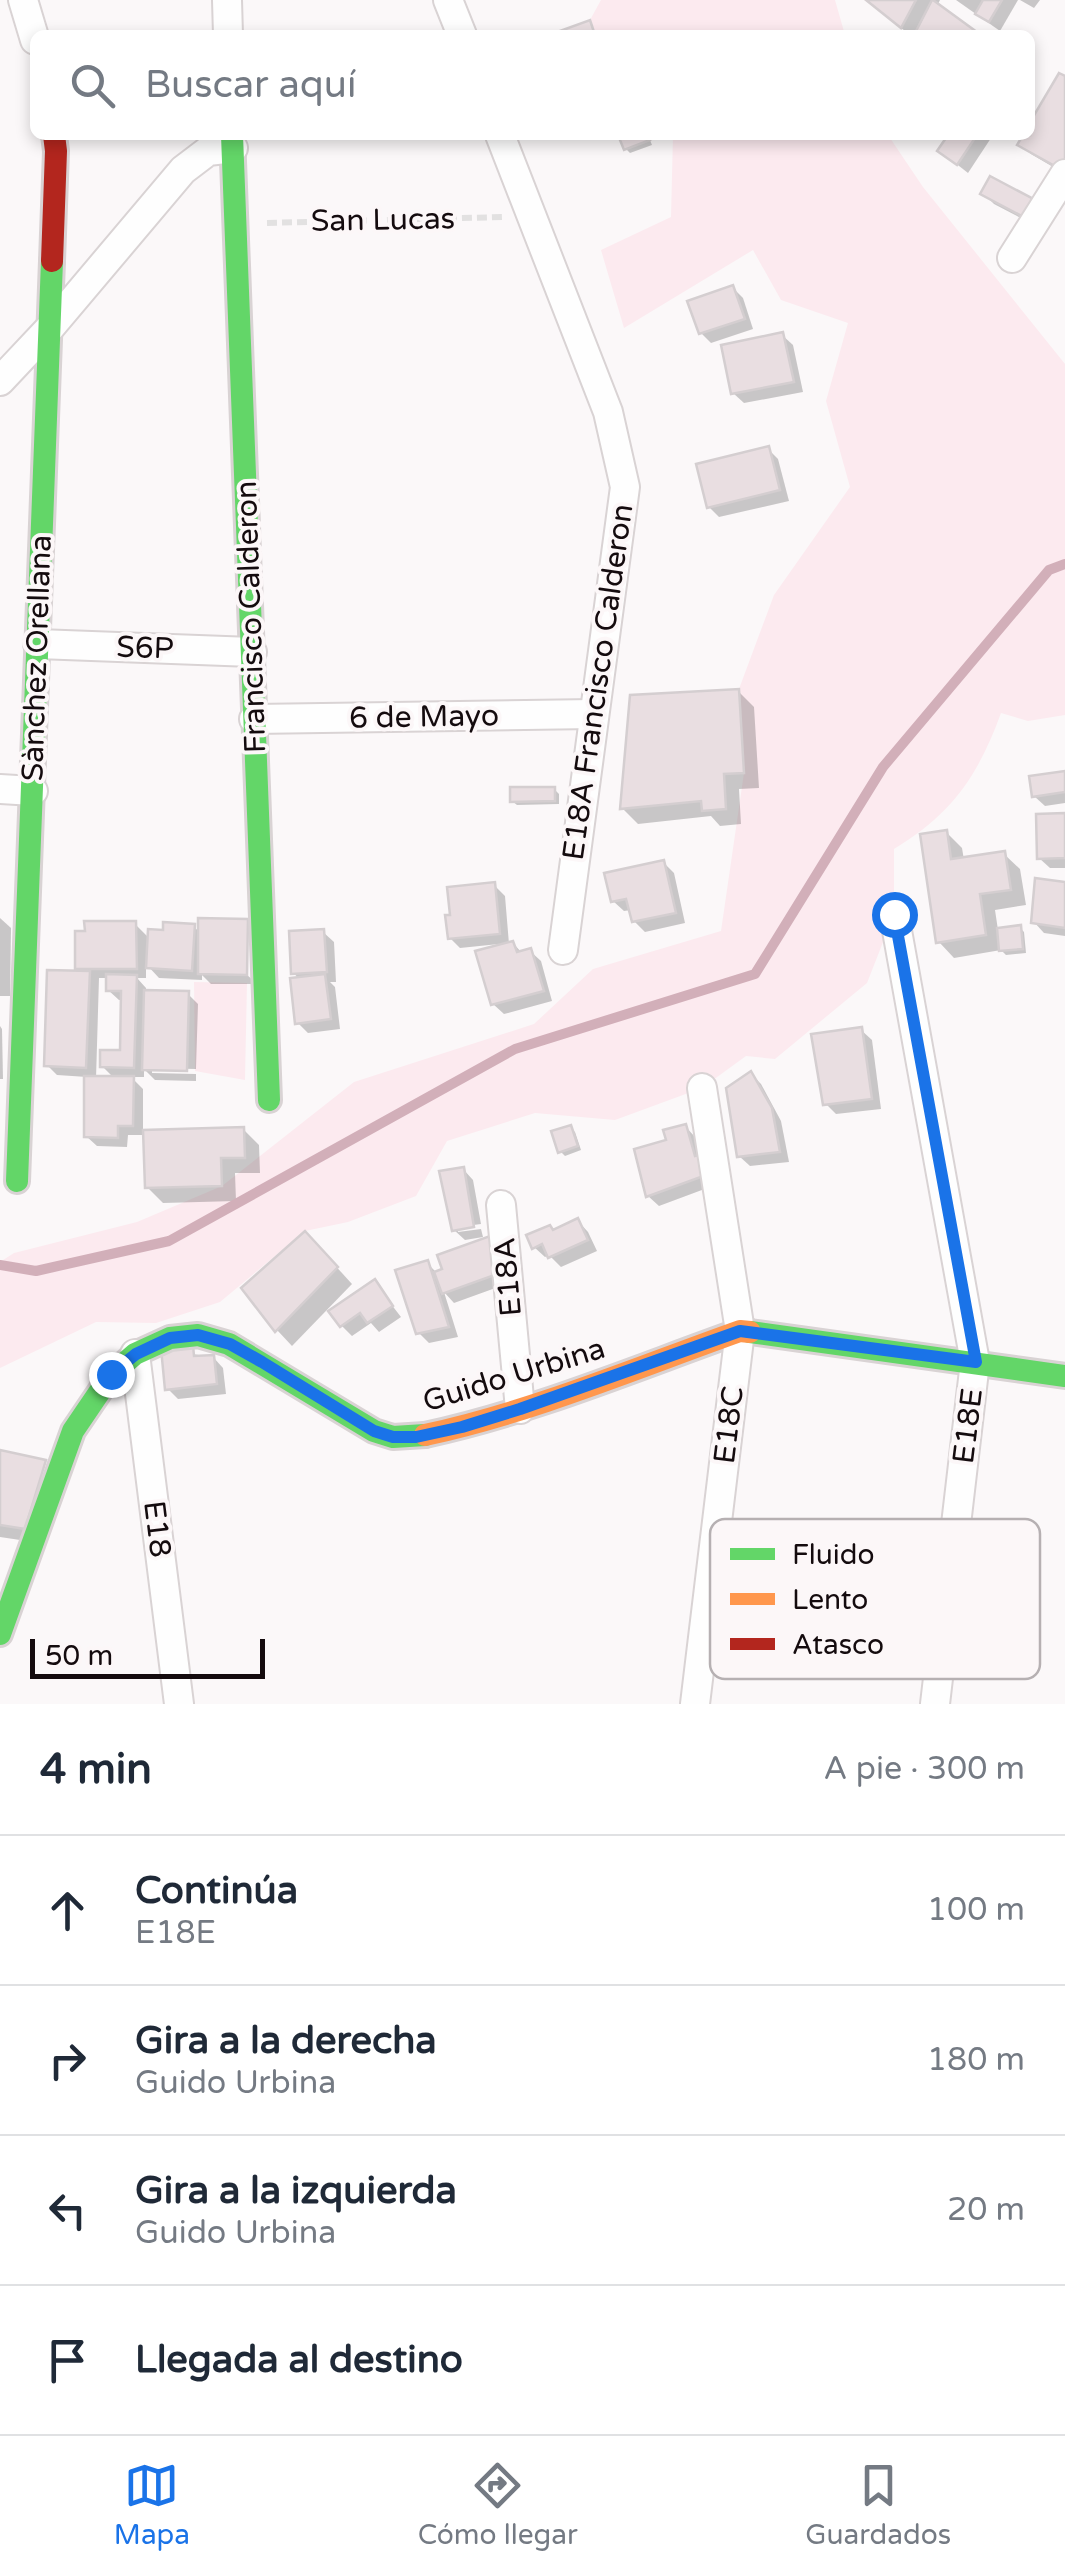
<!DOCTYPE html>
<html lang="es">
<meta charset="utf-8">
<style>
body{margin:0;font-family:"Varela Round",sans-serif;background:#f2f2f3;color:#1f2937}
.scale{position:absolute;left:30px;bottom:25px;width:235px;box-sizing:border-box;padding-left:10px;border:5px solid #140b0e;border-top:0;font-size:28px;line-height:35px;white-space:nowrap;color:#140b0e;-webkit-text-stroke:8px #fcf7f8;paint-order:stroke}
.stop{position:absolute;width:30px;height:30px;margin:-22px;border:8px solid #1a73e8;border-radius:50%;background:#fff}
.stop.end{background:#1a73e8;border-color:#fff;box-shadow:0 2px 10px #0008}
.list{margin:0;padding:0;list-style:none}
h2{display:flex;justify-content:space-between;align-items:center;height:130px;margin:0;padding:0 40px;font-size:42px}
h2 small{font-size:32px;font-weight:400;color:#747a83}
.list li{display:grid;grid-template-columns:65px 1fr auto;gap:30px;align-items:center;box-sizing:border-box;height:150px;padding:0 40px;border-top:2px solid #e0e1e3}
.list b{display:block;font-size:38px;white-space:nowrap}
.list p{margin:0;font-size:32px;white-space:nowrap;color:#747a83}
.list em{font-size:32px;font-style:normal;color:#747a83}
.icon{flex:none;width:55px;height:55px;fill:none;stroke:currentColor;stroke-width:2;stroke-linecap:round;stroke-linejoin:round}
.map{position:relative;flex:none;width:1065px;height:1704px;overflow:hidden}
.search{position:absolute;background:#fff;box-shadow:0 5px 15px #0003;left:30px;right:30px;top:30px;height:110px;display:flex;align-items:center;gap:25px;box-sizing:border-box;padding:0 35px;border-radius:15px;color:#747a83;font-size:38px}
.sheet{height:730px;background:#fff}
nav{display:flex;justify-content:space-around;align-items:center;box-sizing:border-box;height:140px;border-top:2px solid #e0e1e3;background:#fff;font-size:28px;color:#747a83}
nav a{display:grid;justify-items:center;gap:5px}
nav .on{color:#1a73e8}
.map>svg:first-child{display:block}
</style>
<div class="map">
<svg width="1065" height="1704" viewBox="0 0 1065 1704">
<rect width="100%" height="100%" fill="#fbf8f9"/>
<!-- green -->
<g fill="#fceaef">
<polygon points="601,0 835,0 845,35 595,35 590,20"/>
<path d="M 673,135 L 888,135 L 923,187 L 1065,364 L 1065,715 L 1028,721 L 1001,713 C 978,776 952,814 894,849 L 894,914 L 867,983 L 775,1059 L 746,1056 L 702,1088 L 615,1120 L 535,1113 L 447,1141 L 416,1196 L 348,1222 L 305,1231 L 220,1302 L 156,1323 L 96,1322 L 0,1368 L 0,1262 L 14,1253 L 137,1222 L 222,1186 L 354,1082 L 534,1024 L 593,969 L 721,931 L 744,773 L 739,689 L 774,595 L 850,487 L 826,401 L 848,323 L 781,300 L 753,250 L 624,328 L 601,250 L 671,217 Z"/>
<polygon points="194,982 247,983 245,1080 195,1071"/>
</g>
<!-- shadow -->
<g fill="#0003" fill-rule="evenodd">
<polygon points="866,0 940,0 937,6 976,35 910,35"/>
<polygon points="956,0 1018,0 1000,31"/>
<polygon points="1020,0 1040,0 1034,8"/>
<polygon points="1065,79 1065,174 1031,154 1020,144 1026,135 1030,135 1030,127"/>
<polygon points="620,135 648,135 652,145 630,153 626,149"/>
<polygon points="951,135 993,135 968,173 940,151"/>
<polygon points="991,179 1044,230 994,204 983,193"/>
<polygon points="733,288 743,298 753,329 711,343 701,333"/>
<polygon points="782,335 793,345 803,392 744,403 733,393"/>
<polygon points="768,449 778,459 789,501 719,517 709,507"/>
<polygon points="738,691 754,707 759,788 739,789 741,824 720,826 711,816 638,824 622,808"/>
<polygon points="1065,774 1065,803 1045,806 1034,796"/>
<polygon points="554,789 559,794 559,804 517,805 512,801"/>
<polygon points="1065,816 1065,868 1050,868 1039,858"/>
<polygon points="946,832 962,848 964,860 1004,854 1020,869 1026,905 995,910 998,930 1020,928 1024,932 1026,953 1006,955 1001,950 954,958 939,942"/>
<polygon points="663,862 674,873 685,923 645,932 634,921 631,910 624,911 613,901"/>
<polygon points="494,885 505,896 509,944 513,943 522,953 530,951 541,961 552,1001 504,1014 493,1004 499,944 460,948 450,938"/>
<polygon points="1065,885 1065,936 1044,933 1034,922"/>
<polygon points="0,918 11,928 10,996 0,996"/>
<path d="M 135,924 L 150,939 L 194,927 L 257,984 L 211,984 L 202,975 L 202,980 L 159,978 L 146,964 L 146,978 L 137,978 L 146,988 L 146,993 L 188,994 L 198,1004 L 196,1069 L 152,1068 L 152,1073 L 196,1074 L 196,1081 L 155,1080 L 144,1069 L 144,1077 L 131,1077 L 143,1089 L 143,1132 L 243,1129 L 259,1145 L 260,1173 L 235,1173 L 236,1201 L 163,1203 L 147,1187 L 145,1135 L 128,1135 L 127,1147 L 97,1146 L 86,1136 L 87,1077 L 57,1075 L 47,1065 L 77,973 L 77,934 ZM 99,978 L 109,978 L 108,990 L 119,1000 L 123,1000 L 122,1053 L 102,1066 L 115,1079 L 96,1079 Z"/>
<polygon points="323,932 334,942 336,982 330,982 335,987 340,1029 308,1033 297,1022 300,979 293,973"/>
<polygon points="0,1026 2,1029 3,1079 0,1079"/>
<polygon points="861,1030 872,1040 881,1109 836,1114 826,1104"/>
<polygon points="751,1074 761,1084 781,1121 789,1162 750,1166 739,1156"/>
<polygon points="685,1126 695,1137 701,1157 718,1184 659,1206 648,1196 669,1141"/>
<polygon points="570,1128 575,1132 581,1150 565,1156 560,1151"/>
<polygon points="463,1169 473,1180 481,1224 458,1227 458,1232 481,1229 483,1237 465,1240 454,1230"/>
<polygon points="578,1221 588,1232 597,1251 561,1267 549,1255 545,1257 534,1247 554,1232"/>
<polygon points="500,1249 512,1282 454,1303 444,1292 458,1337 429,1343 419,1333 427,1263 438,1274"/>
<polygon points="321,1250 352,1284 292,1346 277,1330 244,1289"/>
<polygon points="374,1282 401,1317 379,1332 371,1323 352,1336 342,1326"/>
<polygon points="163,1350 213,1357 223,1368 226,1394 178,1399 167,1388"/>
<polygon points="0,1452 40,1543 0,1537"/>
</g>
<g fill="none" stroke-linecap="round" stroke-linejoin="round">
<!-- stream -->
<polyline stroke="#d2afb9" stroke-width="10" points="0,1265 36,1271 169,1241 515,1049 755,974 883,767 1049,570 1065,564"/>
</g>
<!-- building -->
<g fill="#e9dee1" stroke="#d4ced0" stroke-width="2.5">
<polygon points="866,0 916,0 901,28"/>
<polygon points="932,0 933,0 981,35 914,35"/>
<polygon points="983,0 1002,0 989,22 975,14"/>
<polygon points="590,20 595,35 549,35"/>
<polygon points="1059,73 1065,76 1065,164 1062,170 1017,145 1023,135 1030,135 1030,122"/>
<polygon points="618,135 648,135 650,140 624,150"/>
<polygon points="948,135 977,135 957,165 937,151"/>
<polygon points="990,176 1043,204 1033,222 980,194"/>
<polygon points="733,285 745,319 699,334 687,301"/>
<polygon points="783,332 794,382 731,394 721,345"/>
<polygon points="769,446 780,490 707,508 696,464"/>
<polygon points="739,689 744,773 724,774 726,809 702,811 701,801 620,809 630,695"/>
<polygon points="1065,771 1065,792 1032,797 1029,776"/>
<polygon points="510,787 555,787 555,801 510,802"/>
<polygon points="1065,813 1065,858 1037,859 1036,814"/>
<polygon points="947,830 951,859 1005,851 1011,890 980,894 986,935 936,943 920,834"/>
<polygon points="664,860 676,913 632,922 626,899 611,902 604,873"/>
<polygon points="1035,878 1065,882 1065,928 1031,923"/>
<polygon points="495,882 500,934 448,939 445,915 450,915 447,887"/>
<polygon points="198,918 248,919 247,975 198,974"/>
<polygon points="84,921 136,921 137,969 75,969 75,931 85,931"/>
<polygon points="163,922 195,924 192,971 146,968 148,929 163,930"/>
<polygon points="1021,925 1023,949 999,951 997,928"/>
<polygon points="324,929 327,972 291,974 289,931"/>
<polygon points="513,941 517,952 531,948 544,991 491,1005 475,951"/>
<polygon points="47,970 90,971 86,1068 44,1066"/>
<polygon points="106,974 137,975 134,1068 100,1067 100,1050 120,1050 121,991 106,991"/>
<polygon points="325,974 331,1019 295,1024 290,978"/>
<polygon points="144,990 189,991 187,1071 142,1070"/>
<polygon points="862,1027 872,1099 823,1105 811,1034"/>
<polygon points="751,1071 772,1108 780,1152 737,1157 726,1088"/>
<polygon points="84,1076 134,1076 133,1126 118,1126 118,1138 84,1137"/>
<polygon points="686,1124 695,1156 703,1154 709,1174 646,1197 634,1149 666,1140 663,1130"/>
<polygon points="571,1125 578,1146 558,1153 551,1131"/>
<polygon points="244,1127 245,1158 221,1158 222,1186 145,1188 143,1130"/>
<polygon points="464,1167 474,1227 452,1231 439,1171"/>
<polygon points="578,1218 588,1240 548,1258 542,1244 532,1249 526,1235 550,1225 553,1230"/>
<polygon points="305,1231 338,1267 275,1332 241,1288"/>
<polygon points="490,1236 503,1272 442,1294 434,1272 442,1269 437,1255"/>
<polygon points="428,1260 449,1327 416,1334 395,1270"/>
<polygon points="375,1279 393,1306 367,1323 360,1313 340,1327 328,1311"/>
<polygon points="193,1345 194,1356 214,1355 217,1384 165,1390 161,1348"/>
<polygon points="0,1450 46,1460 25,1529 0,1525"/>
</g>
<g fill="none" stroke-linecap="round" stroke-linejoin="round">
<defs>
<g id="street">
<polyline points="23,0 35,40"/>
<polyline points="227,0 228,35"/>
<polyline points="448,0 462,35"/>
<polyline points="500,135 608,412 625,487 563,950"/>
<polyline points="1012,258 1065,174"/>
<polyline points="0,381 48,330 183,170 208,151 233,148"/>
<polyline points="38,644 252,652"/>
<polyline points="254,719 593,714"/>
<polyline points="0,789 33,791"/>
<polyline points="894,914 975,1362 935,1704"/>
<polyline points="501,1205 520,1409"/>
<polyline points="135,1354 179,1704"/>
<polyline points="695,1704 740,1331 702,1088"/>
</g>
<g id="fast">
<polyline points="232,135 269,1100"/>
<polyline points="17,1181 52,261"/>
<polyline points="750,1332 1065,1376"/>
<polyline points="0,1634 73,1431 111,1375 135,1354 170,1338 198,1335 229,1344 374,1431 393,1437 425,1435"/>
</g>
<path id="slow" d="M 425,1435 C 532,1412 636,1368 740,1331 L 750,1332"/>
<polyline id="jam" points="52,261 56,151 54,135"/>
</defs>
<!-- street casing -->
<use href="#street" stroke="#d9d3d4" stroke-width="32"/>
<!-- fast casing -->
<use href="#fast" stroke="#d9d3d4" stroke-width="28"/>
<!-- slow casing -->
<use href="#slow" stroke="#d9d3d4" stroke-width="28"/>
<!-- jam casing -->
<use href="#jam" stroke="#d9d3d4" stroke-width="28"/>
<!-- path -->
<polyline stroke="#e2e1e1" stroke-width="6" stroke-dasharray="10 5" stroke-linecap="butt" points="267,223 504,217"/>
<!-- street -->
<use href="#street" stroke="#fefefe" stroke-width="28"/>
<!-- fast -->
<use href="#fast" stroke="#63d668" stroke-width="22"/>
<!-- slow -->
<use href="#slow" stroke="#ff974d" stroke-width="22"/>
<!-- jam -->
<use href="#jam" stroke="#b3261e" stroke-width="22"/>
</g>
<g fill="none" stroke-linecap="round" stroke-linejoin="round">
<!-- route -->
<polyline stroke="#1a73e8" stroke-width="12" points="111,1374 136,1354 170,1338 198,1335 230,1344 262,1362 374,1431 393,1437 416,1437 462,1427 520,1409 740,1331 976,1362 894,914"/>
</g>
<g text-anchor="middle" dominant-baseline="central" stroke-width="8" stroke-linejoin="round" paint-order="stroke">
<!-- street labels -->
<g font-size="30" fill="#140b0e" stroke="#fcf7f8">
<text transform="translate(383 220) rotate(-1)">San Lucas</text>
<text transform="translate(251 617) rotate(-92)">Francisco Calderon</text>
<text transform="translate(145 648) rotate(2)">S6P</text>
<text transform="translate(37 658) rotate(-88)">Sànchez Orellana</text>
<text transform="translate(598 682) rotate(-82)">E18A Francisco Calderon</text>
<text transform="translate(424 717) rotate(-1)">6 de Mayo</text>
<text transform="translate(508 1277) rotate(-95)">E18A</text>
<text transform="translate(514 1375) rotate(-17)">Guido Urbina</text>
<text transform="translate(729 1425) rotate(-83)">E18C</text>
<text transform="translate(968 1426) rotate(-83)">E18E</text>
<text transform="translate(157 1529) rotate(83)">E18</text>
</g>
</g>
<!-- legend -->
<rect x="710" y="1519" width="330" height="160" rx="15" fill="#fcf7f8" stroke="#b6b0b2" stroke-width="2.5"/>
<rect x="730" y="1548" width="45" height="12" fill="#63d668"/>
<rect x="730" y="1593" width="45" height="12" fill="#ff974d"/>
<rect x="730" y="1638" width="45" height="12" fill="#b3261e"/>
<g font-size="28" fill="#140b0e">
<text x="792" y="1564">Fluido</text>
<text x="792" y="1609">Lento</text>
<text x="792" y="1654">Atasco</text>
</g>
</svg>
<div class="scale">50 m</div>
<div class="stop" style="left:894px;top:914px"></div>
<div class="stop end" style="left:111px;top:1374px"></div>
<div class="search"><svg class="icon" aria-label="search" viewBox="0 0 24 24"><circle cx="10" cy="10" r="6"/><path d="M15 15l6 6"/></svg>Buscar aquí</div>
</div>
<section class="sheet">
<h2>4 min<small>A pie · 300 m</small></h2>
<ul class="list">
<li><svg class="icon" aria-label="ahead" viewBox="0 0 24 24"><path d="M12 20V5M6 11l6-6 6 6"/></svg><div><b>Continúa</b><p>E18E</p></div><em>100 m</em></li>
<li><svg class="icon" aria-label="right" viewBox="0 0 24 24"><path d="M7 20v-9h11M14 6l5 5-5 5"/></svg><div><b>Gira a la derecha</b><p>Guido Urbina</p></div><em>180 m</em></li>
<li><svg class="icon" aria-label="left" viewBox="0 0 24 24"><path d="M17 20v-9H6M10 6l-5 5 5 5"/></svg><div><b>Gira a la izquierda</b><p>Guido Urbina</p></div><em>20 m</em></li>
<li><svg class="icon" aria-label="arrive" viewBox="0 0 24 24"><path d="M6 21V4h12l-3 4 3 4H6"/></svg><div><b>Llegada al destino</b></div></li>
</ul>
</section>
<nav>
<a class="on"><svg class="icon" aria-label="map" viewBox="0 0 24 24"><path d="M3 6l6-2 6 2 6-2v14l-6 2-6-2-6 2zM9 4v14M15 6v14"/></svg>Mapa</a>
<a><svg class="icon" aria-label="directions" viewBox="0 0 24 24"><path d="M12 3l9 9-9 9-9-9zM9 14v-3h6M13 9l2 2-2 2"/></svg>Cómo llegar</a>
<a><svg class="icon" aria-label="saved" viewBox="0 0 24 24"><path d="M7 4h10v16l-5-4-5 4z"/></svg>Guardados</a>
</nav>
